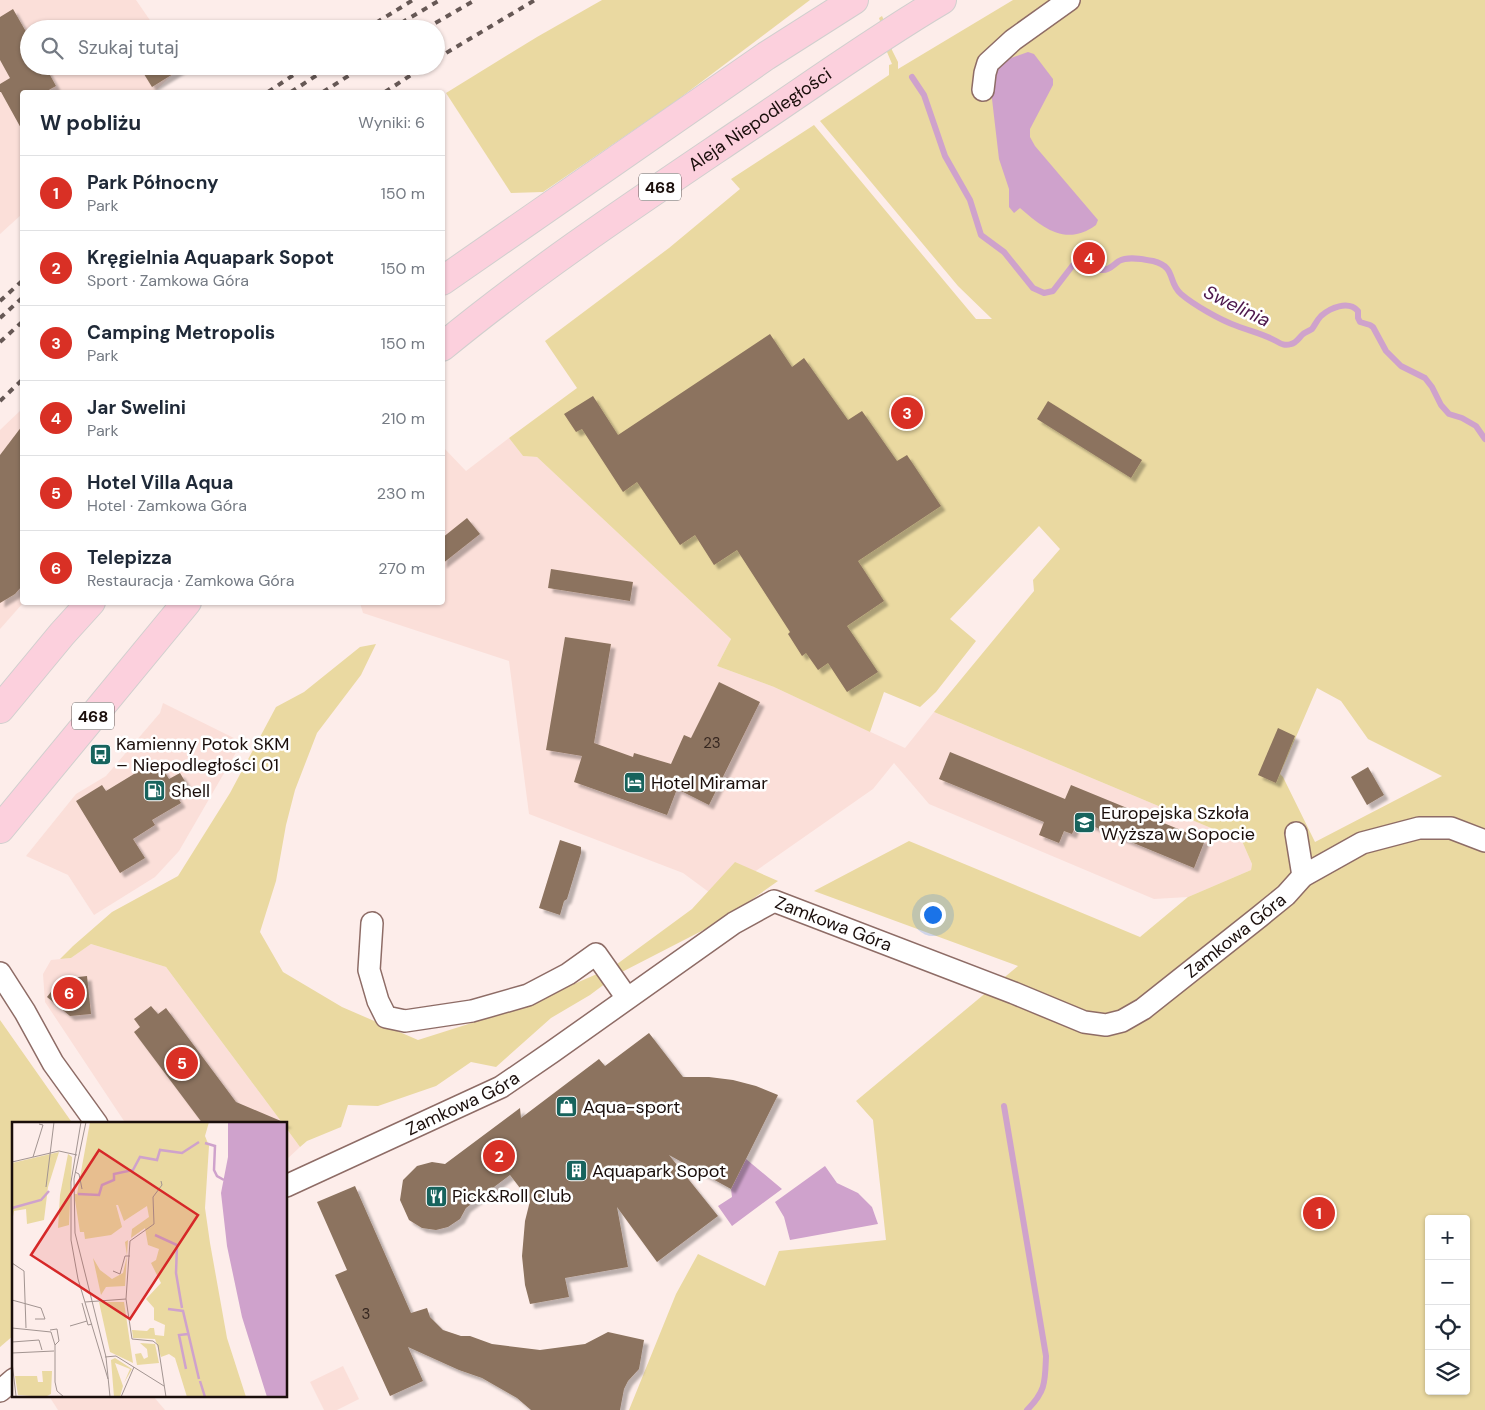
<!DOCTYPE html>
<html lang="pl">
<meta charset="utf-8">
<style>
body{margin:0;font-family:"DM Sans",sans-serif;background:#f2f2f3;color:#1f2937}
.controls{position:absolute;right:15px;bottom:15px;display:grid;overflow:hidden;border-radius:5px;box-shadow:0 1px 4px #0004}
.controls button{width:45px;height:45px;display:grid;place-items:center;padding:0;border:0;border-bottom:1px solid #e0e1e3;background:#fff;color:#1f2937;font:25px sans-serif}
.you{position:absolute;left:932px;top:914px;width:18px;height:18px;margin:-12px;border:4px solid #fff;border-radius:50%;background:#1a73e8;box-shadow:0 0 0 8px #1a73e833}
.badge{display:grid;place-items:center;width:32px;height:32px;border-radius:50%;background:#d93025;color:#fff;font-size:16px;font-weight:700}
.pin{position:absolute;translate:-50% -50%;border:2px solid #fff;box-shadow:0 1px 5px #0006}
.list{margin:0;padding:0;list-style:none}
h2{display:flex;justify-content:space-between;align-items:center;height:65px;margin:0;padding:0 20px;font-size:21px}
h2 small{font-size:16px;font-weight:400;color:#747a83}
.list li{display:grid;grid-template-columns:32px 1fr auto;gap:15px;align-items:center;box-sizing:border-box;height:75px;padding:0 20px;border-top:1px solid #e0e1e3}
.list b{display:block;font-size:19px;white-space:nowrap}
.list p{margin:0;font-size:16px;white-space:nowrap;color:#747a83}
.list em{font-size:16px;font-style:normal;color:#747a83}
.icon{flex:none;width:28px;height:28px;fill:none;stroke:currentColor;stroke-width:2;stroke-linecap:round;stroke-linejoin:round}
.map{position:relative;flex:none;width:1485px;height:1410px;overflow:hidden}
.search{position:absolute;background:#fff;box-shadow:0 1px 4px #0004;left:20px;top:20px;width:425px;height:55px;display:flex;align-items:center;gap:12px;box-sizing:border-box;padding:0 18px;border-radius:28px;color:#747a83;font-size:19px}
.panel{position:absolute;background:#fff;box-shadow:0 1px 4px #0004;left:20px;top:90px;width:425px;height:515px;border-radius:5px}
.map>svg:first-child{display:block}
</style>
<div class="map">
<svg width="1485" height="1410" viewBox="0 0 1485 1410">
<defs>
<filter id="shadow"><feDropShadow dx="4.5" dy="4.5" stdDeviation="1" flood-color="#0004"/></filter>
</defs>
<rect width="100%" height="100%" fill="#fdedea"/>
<!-- built -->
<g fill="#fbdfd9">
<polygon points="0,0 136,0 156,29 29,29 29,66 181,67 154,92 22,92 22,214 0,234"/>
<polygon points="22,409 23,603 0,629 0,430"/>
<polygon points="509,438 523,456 537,457 731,639 717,666 774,687 905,748 934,712 1242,841 1252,864 1251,870 1188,897 1154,899 929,804 894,763 873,789 717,898 683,873 529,814 509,661 363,613 360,603 442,602 443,447 466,471"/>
<polygon points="163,703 242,742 179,851 155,877 94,915 68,875 26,856 76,794 106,776 160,713"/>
<polygon points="91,944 166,967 283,1124 126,1124 45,1002 43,974 51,960 71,958"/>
<polygon points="286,1128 300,1147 286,1160"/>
<polygon points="343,1366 359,1399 337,1410 324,1410 310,1382"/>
<polygon points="49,1396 153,1396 165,1410 58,1410"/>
</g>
<!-- green -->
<g fill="#ead9a1" fill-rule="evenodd">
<polygon points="602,0 810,0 672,104 543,192 511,193 446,93 537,37"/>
<path d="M 1013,0 L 1485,0 L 1485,1410 L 629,1410 L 676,1294 L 698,1254 L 765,1286 L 779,1251 L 886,1240 L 873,1120 L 856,1101 L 1018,966 L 814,891 L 909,841 L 1140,937 L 1188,897 L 1251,870 L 1252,864 L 1242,841 L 934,712 L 1034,591 L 1033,580 L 1060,549 L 1039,526 L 950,619 L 976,641 L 936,692 L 920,707 L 884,692 L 870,732 L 774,687 L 717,666 L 731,639 L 537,457 L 523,456 L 509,438 L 577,388 L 545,341 L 669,248 L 740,189 L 731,179 L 814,125 L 976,319 L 992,319 L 958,286 L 820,121 L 889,75 L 889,65 L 892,64 L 887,52 L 886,39 L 879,18 L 882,16 L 891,36 L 892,50 L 898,62 L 898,69 ZM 1317,688 L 1341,701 L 1368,739 L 1442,776 L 1315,842 L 1283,777 L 1280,774 ZM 1429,1219 L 1466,1219 L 1466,1391 L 1429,1391 Z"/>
<polygon points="376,644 361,675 317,733 295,790 286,825 276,881 260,932 283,972 342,1007 418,1040 519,1008 613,967 692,909 735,862 778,881 723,920 618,974 590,995 551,1018 496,1067 471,1062 436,1086 378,1106 348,1105 341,1127 307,1141 300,1147 286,1128 286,1124 283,1124 166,967 91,944 71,958 60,959 73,946 112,912 178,876 230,793 276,707 304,692 360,647"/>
<polygon points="0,1020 73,1124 14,1124 14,1335 0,1347"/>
</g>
<!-- water -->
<g fill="#cfa2cc">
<path d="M 1028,52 L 1034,54 L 1053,79 L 1053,85 L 1030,129 L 1030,137 L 1035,146 L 1098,220 L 1096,225 C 1066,247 1043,228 1020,208 L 1014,213 L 1009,207 L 1009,189 L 999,159 L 990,82 L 998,69 L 1011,58 Z"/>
<polygon points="746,1159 782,1189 732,1226 718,1206 732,1197 731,1189"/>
<polygon points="825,1166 837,1183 858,1193 872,1207 878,1224 790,1240 784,1217 775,1202"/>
</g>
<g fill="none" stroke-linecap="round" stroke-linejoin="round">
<!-- stream -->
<g stroke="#cfa2cc" stroke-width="6">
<path d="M 912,77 L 924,95 L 945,156 L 970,200 L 981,235 L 1004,252 L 1033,288 L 1044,293 L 1053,291 L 1073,265 C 1086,264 1092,271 1103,270 C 1110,270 1113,265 1119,261 C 1128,256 1143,259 1153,261 C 1177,267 1167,282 1181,294 C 1194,305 1220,320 1237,326 C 1250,331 1264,334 1276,341 C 1281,344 1285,346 1291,344 C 1296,343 1299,338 1302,335 C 1305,332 1309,331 1312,329 C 1315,325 1317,320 1321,316 C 1330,308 1348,300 1358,311 L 1358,318 L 1360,322 L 1370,325 L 1373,327 L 1386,351 L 1401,366 L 1425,378 L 1432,387 L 1441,405 L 1449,414 L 1462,418 L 1476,426 L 1485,439"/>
<path d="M 1004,1106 L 1046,1356 C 1045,1382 1046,1391 1027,1410"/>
</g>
</g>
<!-- building -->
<g fill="#8c735e" filter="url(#shadow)">
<polygon points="13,9 29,37 29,66 45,66 56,86 45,92 22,92 22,130 1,92 0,92 0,84 10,78 0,60 0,17"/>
<polygon points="139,66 186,66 152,87"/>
<polygon points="770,334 792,367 804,358 848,420 862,411 897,461 907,455 941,506 858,561 884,601 847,626 878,672 847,692 828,663 818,670 806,653 802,656 788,634 790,632 737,550 714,565 695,535 680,545 637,482 623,492 582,429 576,432 564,414 593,396 618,435"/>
<polygon points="1048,401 1142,460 1131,478 1037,419"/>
<polygon points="22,426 22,586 15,594 0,603 0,455"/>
<polygon points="467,518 480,534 442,564 442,538"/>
<polygon points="551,569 633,582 630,601 548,588"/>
<polygon points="565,637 611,644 594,743 633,757 634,753 671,764 684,735 691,738 719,682 760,702 709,805 677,789 667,815 574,782 582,756 546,750"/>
<polygon points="1278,728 1295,736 1276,783 1258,775"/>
<polygon points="950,752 1065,799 1071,785 1205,840 1194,868 1078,820 1072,834 1064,831 1059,843 1039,835 1044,822 939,779"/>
<polygon points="157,760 169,779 180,773 189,788 176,795 181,803 152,820 155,825 133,839 145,858 120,873 76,801 102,785 106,791"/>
<polygon points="1368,767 1384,795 1367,805 1351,777"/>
<polygon points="560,840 581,847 581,853 567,899 564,901 560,915 539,908"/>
<polygon points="87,976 91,1014 70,1016 47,997 61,979"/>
<polygon points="151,1006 158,1014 166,1008 236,1102 288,1124 203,1124 134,1032 140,1027 134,1019"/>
<polygon points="649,1033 683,1077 709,1077 733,1080 756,1086 778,1095 731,1189 669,1155 718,1216 657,1262 617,1207 628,1267 565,1278 569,1297 530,1304 525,1285 522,1256 525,1221 530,1201 510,1175 466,1208 460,1219 448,1227 436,1230 422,1228 409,1220 400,1200 403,1180 417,1166 432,1162 445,1164 520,1108 521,1118 599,1059 605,1066"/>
<polygon points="355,1186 411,1313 427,1308 430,1317 443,1330 461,1336 470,1336 492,1344 540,1350 585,1344 608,1332 644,1340 639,1369 628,1381 624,1389 620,1410 531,1410 517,1398 482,1378 459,1370 408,1347 423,1381 390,1396 335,1275 347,1270 317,1202"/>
</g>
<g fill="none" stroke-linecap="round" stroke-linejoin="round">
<defs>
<g id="minor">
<polyline points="983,90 985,73 988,63 1013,40 1069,0"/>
<polyline points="1296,833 1303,876"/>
<polyline points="372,923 369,970 378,1001 386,1017 405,1021 472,1011 528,995 568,974 596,954 627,998"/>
<polyline points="0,973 25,1012 53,1063 97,1124"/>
<path id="s1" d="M 286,1186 L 501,1087 L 552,1052 L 734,923 L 774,901 L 1014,993 L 1084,1022 L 1106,1025 L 1122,1021 L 1143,1009 L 1259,917 L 1286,895 L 1303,876 L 1362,843 L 1419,828 L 1451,828 L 1485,841"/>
<polyline points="0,1391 14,1379"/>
</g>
<g id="major">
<polyline points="442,281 766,56 854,0"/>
<path id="s2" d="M 442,347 C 538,268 641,200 743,131 C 809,87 874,40 942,0"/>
<polyline points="0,709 62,634 91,602"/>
<polyline points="0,829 187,602"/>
</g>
</defs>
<!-- minor casing -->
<use href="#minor" stroke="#8e6c66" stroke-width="24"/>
<!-- major casing -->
<use href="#major" stroke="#d1cfce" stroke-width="30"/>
<!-- minor -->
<use href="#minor" stroke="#fff" stroke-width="21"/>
<!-- major -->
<use href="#major" stroke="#fcd0dd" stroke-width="28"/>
<!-- rail -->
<g stroke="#665855" stroke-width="4" stroke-dasharray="6 6" stroke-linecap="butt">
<polyline points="366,29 413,0"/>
<polyline points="391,29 440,0"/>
<polyline points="425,29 475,0"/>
<polyline points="436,59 535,0"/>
<polyline points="268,92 307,66"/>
<polyline points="291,92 331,66"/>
<polyline points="323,92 364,66"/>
<polyline points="385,92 425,66"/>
<polyline points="0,301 22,281"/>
<polyline points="0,318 22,298"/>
<polyline points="0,342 22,322"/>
<polyline points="0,401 22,380"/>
</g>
</g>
<!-- icons -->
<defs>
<symbol id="bus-square" viewBox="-11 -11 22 22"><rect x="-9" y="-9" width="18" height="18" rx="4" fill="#17635d" stroke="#fff"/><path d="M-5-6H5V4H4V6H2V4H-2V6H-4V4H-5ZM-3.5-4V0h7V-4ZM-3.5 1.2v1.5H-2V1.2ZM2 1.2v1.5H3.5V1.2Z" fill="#fff"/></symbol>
<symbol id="hotel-square" viewBox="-11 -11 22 22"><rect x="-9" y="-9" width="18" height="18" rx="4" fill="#17635d" stroke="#fff"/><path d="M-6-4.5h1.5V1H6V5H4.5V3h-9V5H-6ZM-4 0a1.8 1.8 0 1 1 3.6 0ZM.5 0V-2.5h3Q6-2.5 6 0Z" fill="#fff"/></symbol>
<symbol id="fuel-square" viewBox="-11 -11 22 22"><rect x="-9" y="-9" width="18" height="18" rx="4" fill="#17635d" stroke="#fff"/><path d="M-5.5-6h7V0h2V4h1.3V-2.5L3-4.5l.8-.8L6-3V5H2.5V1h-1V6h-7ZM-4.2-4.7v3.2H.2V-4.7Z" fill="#fff"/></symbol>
<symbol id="school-square" viewBox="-11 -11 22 22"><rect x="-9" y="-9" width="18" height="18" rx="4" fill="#17635d" stroke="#fff"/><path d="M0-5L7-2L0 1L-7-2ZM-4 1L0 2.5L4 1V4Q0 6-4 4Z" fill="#fff"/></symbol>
<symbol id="shop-square" viewBox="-11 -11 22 22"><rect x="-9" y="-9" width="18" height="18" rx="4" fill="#17635d" stroke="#fff"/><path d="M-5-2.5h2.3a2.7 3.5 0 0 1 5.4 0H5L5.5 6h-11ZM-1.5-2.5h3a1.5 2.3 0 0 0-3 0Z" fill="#fff"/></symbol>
<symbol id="building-square" viewBox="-11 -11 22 22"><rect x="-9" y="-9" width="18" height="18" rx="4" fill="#17635d" stroke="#fff"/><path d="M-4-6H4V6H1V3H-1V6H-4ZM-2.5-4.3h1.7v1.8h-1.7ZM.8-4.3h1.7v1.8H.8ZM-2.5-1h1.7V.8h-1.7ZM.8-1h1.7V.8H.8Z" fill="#fff"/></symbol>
<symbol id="restaurant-square" viewBox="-11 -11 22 22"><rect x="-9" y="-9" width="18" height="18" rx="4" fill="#17635d" stroke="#fff"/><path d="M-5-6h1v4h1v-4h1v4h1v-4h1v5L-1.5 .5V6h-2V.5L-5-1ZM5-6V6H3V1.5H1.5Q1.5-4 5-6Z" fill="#fff"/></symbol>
</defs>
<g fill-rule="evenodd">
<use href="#bus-square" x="88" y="742" width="25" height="25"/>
<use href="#hotel-square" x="622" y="770" width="25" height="25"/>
<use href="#fuel-square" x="142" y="778" width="25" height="25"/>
<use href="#school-square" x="1072" y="810" width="25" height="25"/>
<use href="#shop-square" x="554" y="1094" width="25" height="25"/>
<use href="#building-square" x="564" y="1158" width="25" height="25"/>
<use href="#restaurant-square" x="424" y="1184" width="25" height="25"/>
</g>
<g text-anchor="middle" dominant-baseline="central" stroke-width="5" stroke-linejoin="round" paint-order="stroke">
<!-- number labels -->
<g font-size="15" fill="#362720">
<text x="712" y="743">23</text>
<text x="366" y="1314">3</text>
</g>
<!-- shield labels -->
<g fill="#fff" stroke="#5f5654" stroke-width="1">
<rect x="639" y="173.5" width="42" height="27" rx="4"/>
<rect x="72" y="702.5" width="42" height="27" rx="4"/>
</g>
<g font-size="16" font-weight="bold" fill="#1a0e0b">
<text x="660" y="187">468</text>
<text x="93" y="716">468</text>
</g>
<!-- street labels -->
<g font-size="18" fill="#1a0e0b" stroke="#fff">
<text stroke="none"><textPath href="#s2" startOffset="391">Aleja Niepodległości</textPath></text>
<text stroke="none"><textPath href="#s1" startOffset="631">Zamkowa Góra</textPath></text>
<text stroke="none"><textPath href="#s1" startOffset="1081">Zamkowa Góra</textPath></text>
<text stroke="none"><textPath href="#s1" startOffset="195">Zamkowa Góra</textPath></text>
</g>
<!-- poi labels -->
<g font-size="18" fill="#1a0e0b" stroke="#fff" text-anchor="start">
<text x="116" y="744">Kamienny Potok SKM<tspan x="116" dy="21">– Niepodległości 01</tspan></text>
<text x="651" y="783">Hotel Miramar</text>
<text x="171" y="791">Shell</text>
<text x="1101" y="813">Europejska Szkoła<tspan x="1101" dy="21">Wyższa w Sopocie</tspan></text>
<text x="583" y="1107">Aqua-sport</text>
<text x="592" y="1171">Aquapark Sopot</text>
<text x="452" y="1196">Pick&amp;Roll Club</text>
</g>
<!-- water labels -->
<g font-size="19" font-style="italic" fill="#4d174c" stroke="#fff">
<text transform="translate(1237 306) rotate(26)">Swelinia</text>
</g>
</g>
<!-- overview -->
<g transform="translate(12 1122)">
<rect width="275" height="275" fill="#fdedea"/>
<path d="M 78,0 L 197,0 L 193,14 L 197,24 L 193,86 L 198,121 L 215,216 L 234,275 L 175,275 L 163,236 L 157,232 L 149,235 L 143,217 L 121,216 L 120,208 L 135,209 L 138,206 L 142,206 L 143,213 L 152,214 L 153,203 L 142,198 L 142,186 L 134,177 L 149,161 L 139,141 L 144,138 L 147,127 L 136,123 L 133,106 L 119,116 L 120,107 L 137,95 L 135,84 L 112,99 L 106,83 L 104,83 L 110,105 L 99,113 L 73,117 L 72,110 L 68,110 L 62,72 L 65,72 ZM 47,30 L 36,65 L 32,98 L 15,102 L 14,87 L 2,89 L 0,100 L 0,41 ZM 56,32 L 60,35 L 57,103 L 46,106 L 48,73 ZM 116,118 L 113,164 L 94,165 L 89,173 L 81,136 L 88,148 L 100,157 L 111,151 L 115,134 L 113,120 ZM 87,180 L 112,180 L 121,241 L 98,230 ZM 128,221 L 143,222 L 147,241 L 125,243 L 123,232 L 129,231 L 132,237 L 136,235 L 135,227 ZM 103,236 L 120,247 L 112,261 L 118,247 L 103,241 L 111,264 L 108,275 L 102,275 L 99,238 ZM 30,249 L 40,249 L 39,272 L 33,275 L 6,273 L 3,254 L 25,254 L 26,260 L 31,260 Z" fill="#ead9a1"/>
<path d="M 216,0 L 275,0 L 275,275 L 255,275 L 230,195 L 215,124 L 209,71 L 216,35 Z" fill="#cfa2cc"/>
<path fill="none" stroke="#cfa2cc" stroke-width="2.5" d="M 193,21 L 203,24 L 202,48 L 205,54 L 212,58M 66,72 L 87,73 L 90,63 L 102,58 L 102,52 L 121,48 L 128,35 L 145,38 L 148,28 L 170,31 L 187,20M 0,86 L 29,78 L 37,69M 143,113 L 165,123 L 164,151 L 170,186M 156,187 L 171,189 L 187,257M 174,247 L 167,213 L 176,212M 188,259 L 193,275"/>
<path fill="none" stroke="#a29491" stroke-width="1" d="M 69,0 L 59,60 L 59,118 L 66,157 L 96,257M 74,0 L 62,57 L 63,111 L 94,235 L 98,275M 21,35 L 31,3 L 27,2M 0,40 L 47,29 L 65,33M 63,50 L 67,52 L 70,67M 149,59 L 150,63 L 141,75 L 142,102 L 118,119 L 114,177 L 120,217 L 141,219 L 146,223 L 154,275M 34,65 L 42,0M 0,141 L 12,149 L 14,206M 101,149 L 108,152 L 113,134 L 118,134M 0,178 L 29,186 L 33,197 L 23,197M 73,180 L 114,177M 70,181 L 76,203 L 80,202M 58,204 L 75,199M 0,206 L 39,210 L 43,223 L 43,260 L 45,269 L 52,275M 38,208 L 45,207 L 47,219 L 43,223M 0,220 L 27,218 L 30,228M 0,231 L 42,229M 93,235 L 104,234 L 152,264M 0,240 L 4,274M 109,275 L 122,245"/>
<path fill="#d62828" fill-opacity="0.15" stroke="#d62828" stroke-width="2.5" d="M 87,28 L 186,93 L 118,197 L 19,133 Z"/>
<rect width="275" height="275" fill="none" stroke="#1a0e0b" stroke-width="2.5"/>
</g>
</svg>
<div class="controls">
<button>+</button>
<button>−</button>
<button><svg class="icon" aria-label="locate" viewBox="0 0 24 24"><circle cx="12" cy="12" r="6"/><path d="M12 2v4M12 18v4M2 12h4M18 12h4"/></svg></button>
<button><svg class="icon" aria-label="layers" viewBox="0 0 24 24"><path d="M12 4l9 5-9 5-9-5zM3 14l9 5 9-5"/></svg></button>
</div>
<div class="you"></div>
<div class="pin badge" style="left:1319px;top:1213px">1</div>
<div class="pin badge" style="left:499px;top:1156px">2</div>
<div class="pin badge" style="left:907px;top:413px">3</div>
<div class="pin badge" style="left:1089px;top:258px">4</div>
<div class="pin badge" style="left:182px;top:1063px">5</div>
<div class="pin badge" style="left:69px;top:993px">6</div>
<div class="search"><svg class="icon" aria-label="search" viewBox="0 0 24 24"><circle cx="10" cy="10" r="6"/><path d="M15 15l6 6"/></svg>Szukaj tutaj</div>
<section class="panel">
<h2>W pobliżu<small>Wyniki: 6</small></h2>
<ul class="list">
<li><span class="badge">1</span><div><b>Park Północny</b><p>Park</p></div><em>150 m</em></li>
<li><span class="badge">2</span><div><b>Kręgielnia Aquapark Sopot</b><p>Sport · Zamkowa Góra</p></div><em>150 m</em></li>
<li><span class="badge">3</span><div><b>Camping Metropolis</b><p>Park</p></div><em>150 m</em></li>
<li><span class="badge">4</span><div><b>Jar Swelini</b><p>Park</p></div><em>210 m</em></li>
<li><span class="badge">5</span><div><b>Hotel Villa Aqua</b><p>Hotel · Zamkowa Góra</p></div><em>230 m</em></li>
<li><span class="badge">6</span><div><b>Telepizza</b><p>Restauracja · Zamkowa Góra</p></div><em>270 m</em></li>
</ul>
</section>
</div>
